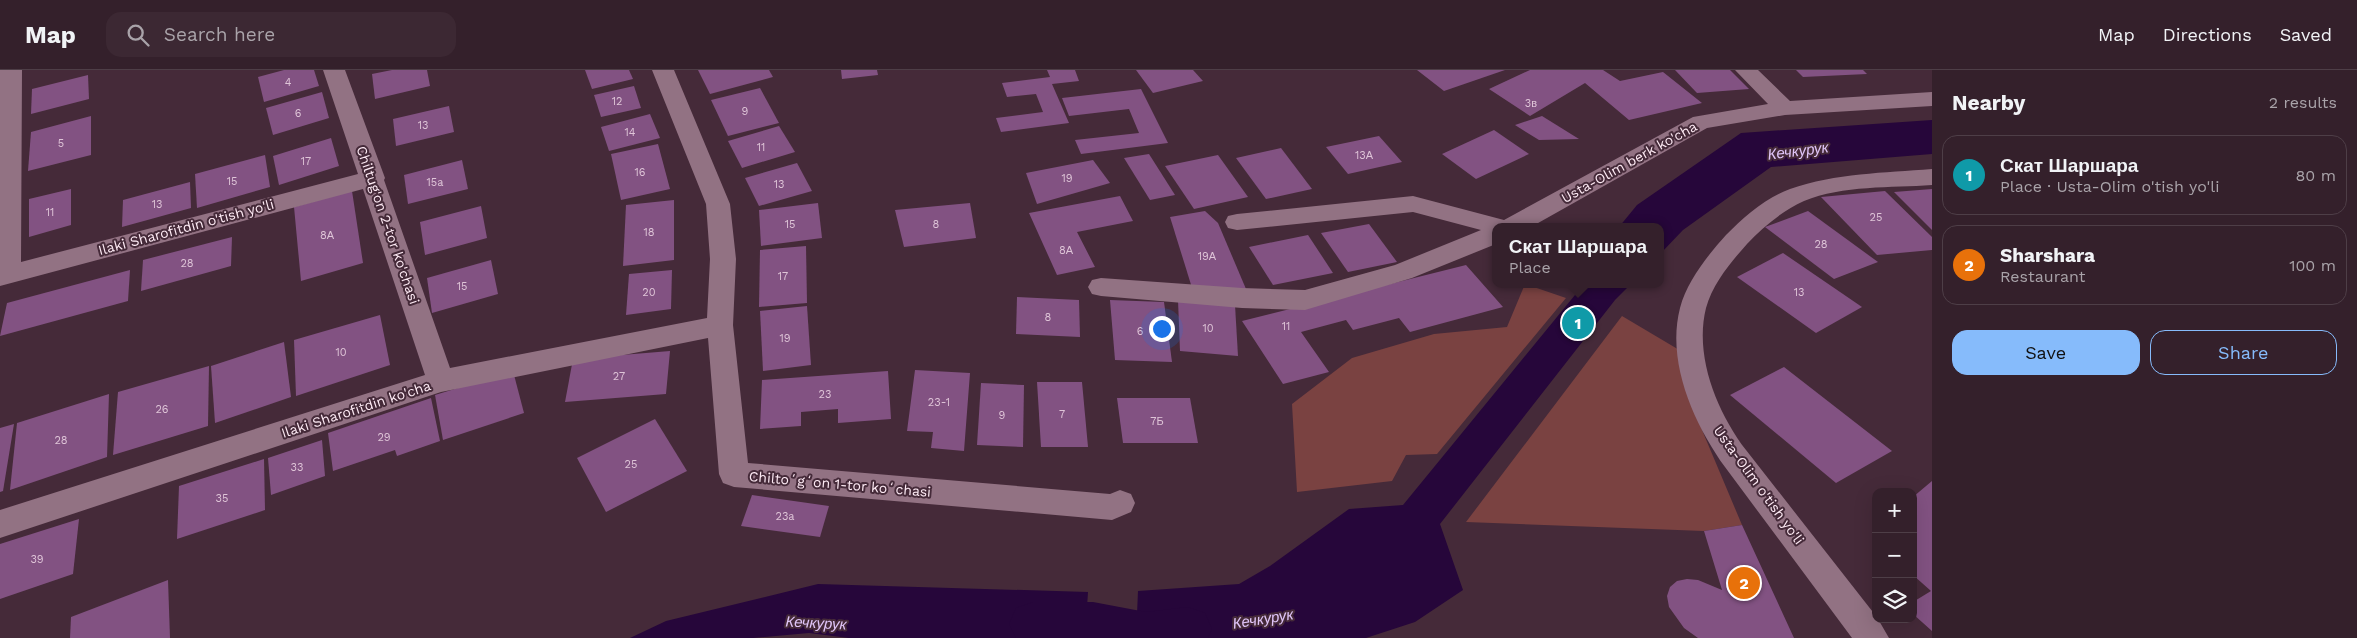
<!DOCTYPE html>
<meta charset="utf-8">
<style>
body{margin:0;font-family:"Work Sans",sans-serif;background:#3c2833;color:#f1f3f6}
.controls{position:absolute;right:15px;bottom:15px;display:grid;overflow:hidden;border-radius:10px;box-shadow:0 5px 20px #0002}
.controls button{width:45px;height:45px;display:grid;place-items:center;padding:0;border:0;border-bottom:1px solid #4e3e47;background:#34202b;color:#f1f3f6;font:25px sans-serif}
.you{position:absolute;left:1161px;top:258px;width:18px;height:18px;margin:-12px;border:4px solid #fff;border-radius:50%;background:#1a73e8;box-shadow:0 0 0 8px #1a73e833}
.badge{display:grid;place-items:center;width:32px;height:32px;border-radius:50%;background:#86bbfb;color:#fff;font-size:16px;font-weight:700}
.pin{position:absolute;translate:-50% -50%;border:2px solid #fff;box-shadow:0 1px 5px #0006}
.popup{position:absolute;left:1492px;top:153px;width:172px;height:65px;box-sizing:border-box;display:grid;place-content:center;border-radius:10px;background:#34202b;filter:drop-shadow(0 1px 4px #0005);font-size:16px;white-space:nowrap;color:#a9a3a9}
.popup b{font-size:19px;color:#f1f3f6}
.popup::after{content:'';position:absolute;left:50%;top:100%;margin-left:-10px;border:10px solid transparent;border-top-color:#34202b}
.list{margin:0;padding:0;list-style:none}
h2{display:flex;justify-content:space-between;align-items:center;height:65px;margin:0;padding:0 20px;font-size:21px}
h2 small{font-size:16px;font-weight:400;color:#a9a3a9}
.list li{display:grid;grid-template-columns:32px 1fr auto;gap:15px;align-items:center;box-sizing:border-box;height:80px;margin:0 10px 10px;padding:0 10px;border:1px solid #4e3e47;border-radius:15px}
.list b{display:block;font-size:19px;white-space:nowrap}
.list p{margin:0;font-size:16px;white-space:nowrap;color:#a9a3a9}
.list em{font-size:16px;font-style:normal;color:#a9a3a9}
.actions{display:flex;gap:10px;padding:15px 20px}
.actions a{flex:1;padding:11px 0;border:1px solid #86bbfb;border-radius:15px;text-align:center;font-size:18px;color:#86bbfb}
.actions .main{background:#86bbfb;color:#111}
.icon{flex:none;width:28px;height:28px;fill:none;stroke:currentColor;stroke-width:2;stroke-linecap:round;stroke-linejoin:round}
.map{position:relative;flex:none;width:1932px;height:568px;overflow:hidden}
header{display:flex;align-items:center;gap:30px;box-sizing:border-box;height:70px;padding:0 25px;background:#34202b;border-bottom:1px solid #4e3e47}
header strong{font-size:24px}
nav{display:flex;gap:28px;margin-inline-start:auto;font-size:18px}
.search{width:350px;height:45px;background:#3c2833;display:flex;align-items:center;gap:12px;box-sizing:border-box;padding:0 18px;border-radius:15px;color:#a9a3a9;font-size:19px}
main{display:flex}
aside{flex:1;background:#34202b}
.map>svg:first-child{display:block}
</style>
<header>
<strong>Map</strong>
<div class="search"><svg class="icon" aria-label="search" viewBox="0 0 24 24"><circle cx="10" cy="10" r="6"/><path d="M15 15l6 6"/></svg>Search here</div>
<nav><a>Map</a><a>Directions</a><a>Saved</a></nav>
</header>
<main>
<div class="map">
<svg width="1932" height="568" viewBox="0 0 1932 568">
<rect width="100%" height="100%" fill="#452a39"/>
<!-- green -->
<g fill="#7a4241">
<polygon points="1525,214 1566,228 1437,384 1406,385 1392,411 1297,422 1292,334 1352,288 1434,264 1507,257"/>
<polygon points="1622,246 1686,284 1702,360 1742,455 1704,461 1466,452"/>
</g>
<!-- water -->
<g fill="#26063a">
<polygon points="1932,50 1932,84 1771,97 1683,160 1661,183 1660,157 1619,157 1637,135 1741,63"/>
<polygon points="1584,214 1631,214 1615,230 1440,454 1463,520 1415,552 1366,568 1136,568 1138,521 1239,514 1270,496 1349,439 1403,435"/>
<polygon points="818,514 1088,522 1085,568 849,568 809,563 753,568 630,568 666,551"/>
</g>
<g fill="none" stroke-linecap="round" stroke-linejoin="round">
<!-- canal -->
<polygon fill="#26063a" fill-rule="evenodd" points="1033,532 1093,532 1146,542 1188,537 1205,543 1212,559 1208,568 1016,568 1009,554 1016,538"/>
</g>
<!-- building -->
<g fill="#825282">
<polygon points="284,0 314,0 319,16 264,32 258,7"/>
<polygon points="392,0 427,0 430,16 375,29 372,4"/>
<polygon points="585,0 629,0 633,9 592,19"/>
<polygon points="698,0 769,0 773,7 710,24"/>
<polygon points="841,0 877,0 878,5 842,9"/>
<polygon points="1047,0 1075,0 1079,11 1052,14 1069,53 1001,62 996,48 1043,42 1036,24 1007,27 1002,13 1050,7"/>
<polygon points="1136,0 1193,0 1203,11 1153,23"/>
<polygon points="1417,0 1505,0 1444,21"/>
<polygon points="1530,0 1603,0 1620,11 1663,2 1702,33 1629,50 1585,13 1530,46 1489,19"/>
<polygon points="1675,0 1730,0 1749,19 1697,23"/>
<polygon points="1796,0 1863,0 1867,4 1803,7"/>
<polygon points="88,5 89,29 31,44 32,19"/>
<polygon points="634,16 641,38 601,47 594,25"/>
<polygon points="760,18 779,53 728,66 711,30"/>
<polygon points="1141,19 1168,73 1081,84 1075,70 1139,63 1129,39 1069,46 1062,28"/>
<polygon points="322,22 329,48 273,65 266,38"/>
<polygon points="449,36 454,62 396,76 393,49"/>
<polygon points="650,44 660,68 609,81 601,57"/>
<polygon points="91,46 91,85 28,101 31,62"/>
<polygon points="1542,46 1579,69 1539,70 1515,55"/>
<polygon points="779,56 795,82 742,98 728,71"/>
<polygon points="1494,60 1529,84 1476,109 1442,84"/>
<polygon points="1379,66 1402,92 1348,104 1326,77"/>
<polygon points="331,68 339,96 279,115 273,86"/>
<polygon points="658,74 670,119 621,130 611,84"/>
<polygon points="1281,78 1312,119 1266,129 1236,88"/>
<polygon points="1149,84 1175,125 1150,130 1124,88"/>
<polygon points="265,85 270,117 197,138 195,104"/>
<polygon points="1218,85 1248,127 1194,139 1165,96"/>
<polygon points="462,90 468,119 408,134 404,105"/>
<polygon points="1093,90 1110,113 1037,134 1026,103"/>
<polygon points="797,93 812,121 759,136 745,108"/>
<polygon points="190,112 191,138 122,157 123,130"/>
<polygon points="71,119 71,155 29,167 29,129"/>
<polygon points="1932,119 1932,160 1894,122"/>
<polygon points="352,121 363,193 301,211 294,137"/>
<polygon points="1885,121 1932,167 1932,180 1877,185 1821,127"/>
<polygon points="1120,126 1133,151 1077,162 1095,197 1057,205 1029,143"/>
<polygon points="674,130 674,190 623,196 626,135"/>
<polygon points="818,133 822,168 761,176 759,140"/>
<polygon points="970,133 976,168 904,177 895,140"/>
<polygon points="481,136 487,168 425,185 420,152"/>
<polygon points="1205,141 1218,153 1246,219 1193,221 1170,147"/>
<polygon points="1808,141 1878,192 1834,209 1765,157"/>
<polygon points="1369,154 1397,192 1348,202 1321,163"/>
<polygon points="1308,165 1333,203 1273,215 1249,177"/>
<polygon points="232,167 231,196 141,221 143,190"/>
<polygon points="806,176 807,233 759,237 760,180"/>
<polygon points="1783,183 1862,237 1816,263 1737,207"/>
<polygon points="491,190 498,224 432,243 427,208"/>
<polygon points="1466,195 1503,237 1410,262 1399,248 1353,260 1346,250 1301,262 1329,302 1283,314 1242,251"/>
<polygon points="130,200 128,231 0,266 7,233"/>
<polygon points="672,200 671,239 626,245 629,204"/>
<polygon points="1017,227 1079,230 1080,267 1016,264"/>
<polygon points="1110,230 1164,232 1172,292 1115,290"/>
<polygon points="1178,230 1235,235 1238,286 1180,281"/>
<polygon points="807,236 811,295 763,301 760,241"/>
<polygon points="380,245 390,295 296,326 294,270"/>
<polygon points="284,272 291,327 215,353 211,296"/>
<polygon points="670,281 666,324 565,332 573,289"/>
<polygon points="209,296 208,356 113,385 118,322"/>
<polygon points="1784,297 1892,381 1836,413 1730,325"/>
<polygon points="915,300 970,303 964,381 931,378 933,362 907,361"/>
<polygon points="513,301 524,343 443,370 435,325"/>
<polygon points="888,301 891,349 838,353 838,339 801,342 801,356 760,359 762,310"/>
<polygon points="1037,312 1082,312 1088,377 1041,377"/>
<polygon points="981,313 1024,315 1023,377 977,375"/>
<polygon points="109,324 107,387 10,420 17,353"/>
<polygon points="431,328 440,371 397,386 395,380 333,401 328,363"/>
<polygon points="1117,328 1190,328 1198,373 1123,373"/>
<polygon points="655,349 687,401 606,442 577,388"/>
<polygon points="14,354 3,421 0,422 0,358"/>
<polygon points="322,370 325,406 271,425 268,388"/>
<polygon points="264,389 265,440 177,469 179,416"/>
<polygon points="1932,411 1932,561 1913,544 1913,532 1931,521 1913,505 1913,427"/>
<polygon points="752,425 829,436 820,467 741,456"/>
<polygon points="79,449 73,504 0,529 0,474"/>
<polygon points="1742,455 1794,568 1698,568 1684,558 1669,537 1667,526 1670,517 1677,511 1687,509 1698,510 1722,520 1704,461"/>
<polygon points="168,510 170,568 70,568 71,547"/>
</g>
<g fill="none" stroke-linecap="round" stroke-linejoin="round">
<!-- minor -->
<g fill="#927283" fill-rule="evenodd">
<polygon points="0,0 22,0 21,192 358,104 323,0 345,0 385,108 384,110 450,298 707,248 710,189 706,134 652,0 674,0 730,134 736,189 733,255 748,393 1110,424 1120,420 1131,424 1135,433 1131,442 1112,450 734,417 723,413 719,404 708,268 441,322 0,468 0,440 425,305 363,119 0,216"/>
<polygon points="1735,0 1758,0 1790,31 1932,22 1932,36 1785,45 1707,58 1531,157 1496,157 1496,174 1412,208 1305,240 1242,238 1101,226 1092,224 1088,217 1092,210 1101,208 1242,218 1305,220 1395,195 1481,160 1413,142 1237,160 1228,158 1225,152 1228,146 1237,144 1413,126 1504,150 1693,47 1768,34"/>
<path d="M 1932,99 L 1932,115 C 1891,118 1843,115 1804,131 C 1782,141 1763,157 1747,174 C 1731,192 1713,213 1706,238 C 1694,286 1717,342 1746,380 L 1876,546 L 1876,549 L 1878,549 L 1889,568 L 1852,568 L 1725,397 C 1694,354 1666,292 1680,238 C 1687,211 1708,185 1726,165 C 1744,147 1765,128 1790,119 C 1836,103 1884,103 1932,99 Z"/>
</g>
</g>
<g text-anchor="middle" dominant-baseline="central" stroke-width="4" stroke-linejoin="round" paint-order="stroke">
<!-- number labels -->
<g font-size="11" fill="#dfc5d8">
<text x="288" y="12">4</text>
<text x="617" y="31">12</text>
<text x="1531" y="33">3в</text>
<text x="745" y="41">9</text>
<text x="298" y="43">6</text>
<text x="423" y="55">13</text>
<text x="630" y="62">14</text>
<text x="61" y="73">5</text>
<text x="761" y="77">11</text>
<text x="1364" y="85">13А</text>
<text x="306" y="91">17</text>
<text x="640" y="102">16</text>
<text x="1067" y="108">19</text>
<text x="232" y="111">15</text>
<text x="435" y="112">15a</text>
<text x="779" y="114">13</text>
<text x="157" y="134">13</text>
<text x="50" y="142">11</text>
<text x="1876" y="147">25</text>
<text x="790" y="154">15</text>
<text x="936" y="154">8</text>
<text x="649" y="162">18</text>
<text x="327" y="165">8А</text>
<text x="1821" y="174">28</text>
<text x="1066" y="180">8А</text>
<text x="1207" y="186">19А</text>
<text x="187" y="193">28</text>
<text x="783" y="206">17</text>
<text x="462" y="216">15</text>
<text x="649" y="222">20</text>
<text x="1799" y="222">13</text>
<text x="1048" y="247">8</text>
<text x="1286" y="256">11</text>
<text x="1208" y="258">10</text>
<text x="1140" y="261">6</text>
<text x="785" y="268">19</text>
<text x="341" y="282">10</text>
<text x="619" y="306">27</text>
<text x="825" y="324">23</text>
<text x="939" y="332">23-1</text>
<text x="162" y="339">26</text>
<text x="1062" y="344">7</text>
<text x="1002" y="345">9</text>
<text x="1157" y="351">7Б</text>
<text x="384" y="367">29</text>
<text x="61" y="370">28</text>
<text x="631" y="394">25</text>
<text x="297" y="397">33</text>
<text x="222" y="428">35</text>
<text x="785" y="446">23a</text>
<text x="37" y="489">39</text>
</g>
<!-- street labels -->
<g font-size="14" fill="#feebf5" stroke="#452a39">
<text transform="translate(1629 92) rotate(-29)">Usta-Olim berk ko'cha</text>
<text transform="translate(388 155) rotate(71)">Chiltug'on 2-tor ko'chasi</text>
<text transform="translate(186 157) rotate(-15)">Ilaki Sharofitdin o'tish yo'li</text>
<text transform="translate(356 339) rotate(-18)">Ilaki Sharofitdin ko'cha</text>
<text transform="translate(840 414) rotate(5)">Chiltoʻgʻon 1-tor koʻchasi</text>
<text transform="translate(1759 415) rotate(54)">Usta-Olim o'tish yo'li</text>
</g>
<!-- water labels -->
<g font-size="15" font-style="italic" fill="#e0c5f8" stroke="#452a39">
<text transform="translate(1798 81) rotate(-7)">Кечкурук</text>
<text transform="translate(1263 549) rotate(-9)">Кечкурук</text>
<text transform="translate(816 553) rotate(3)">Кечкурук</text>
</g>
</g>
</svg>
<div class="controls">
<button>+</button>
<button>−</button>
<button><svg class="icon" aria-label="layers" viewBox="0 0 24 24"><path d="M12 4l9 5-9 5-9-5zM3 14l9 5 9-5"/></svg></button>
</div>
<div class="you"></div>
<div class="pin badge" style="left:1578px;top:253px;background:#0f9aa8">1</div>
<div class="popup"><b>Скат Шаршара</b>Place</div>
<div class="pin badge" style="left:1744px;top:513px;background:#e8710a">2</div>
</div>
<aside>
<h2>Nearby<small>2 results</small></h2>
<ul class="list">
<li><span class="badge" style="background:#0f9aa8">1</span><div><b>Скат Шаршара</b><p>Place · Usta-Olim o'tish yo'li</p></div><em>80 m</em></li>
<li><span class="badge" style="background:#e8710a">2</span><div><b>Sharshara</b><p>Restaurant</p></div><em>100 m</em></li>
</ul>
<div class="actions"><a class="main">Save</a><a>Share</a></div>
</aside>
</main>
